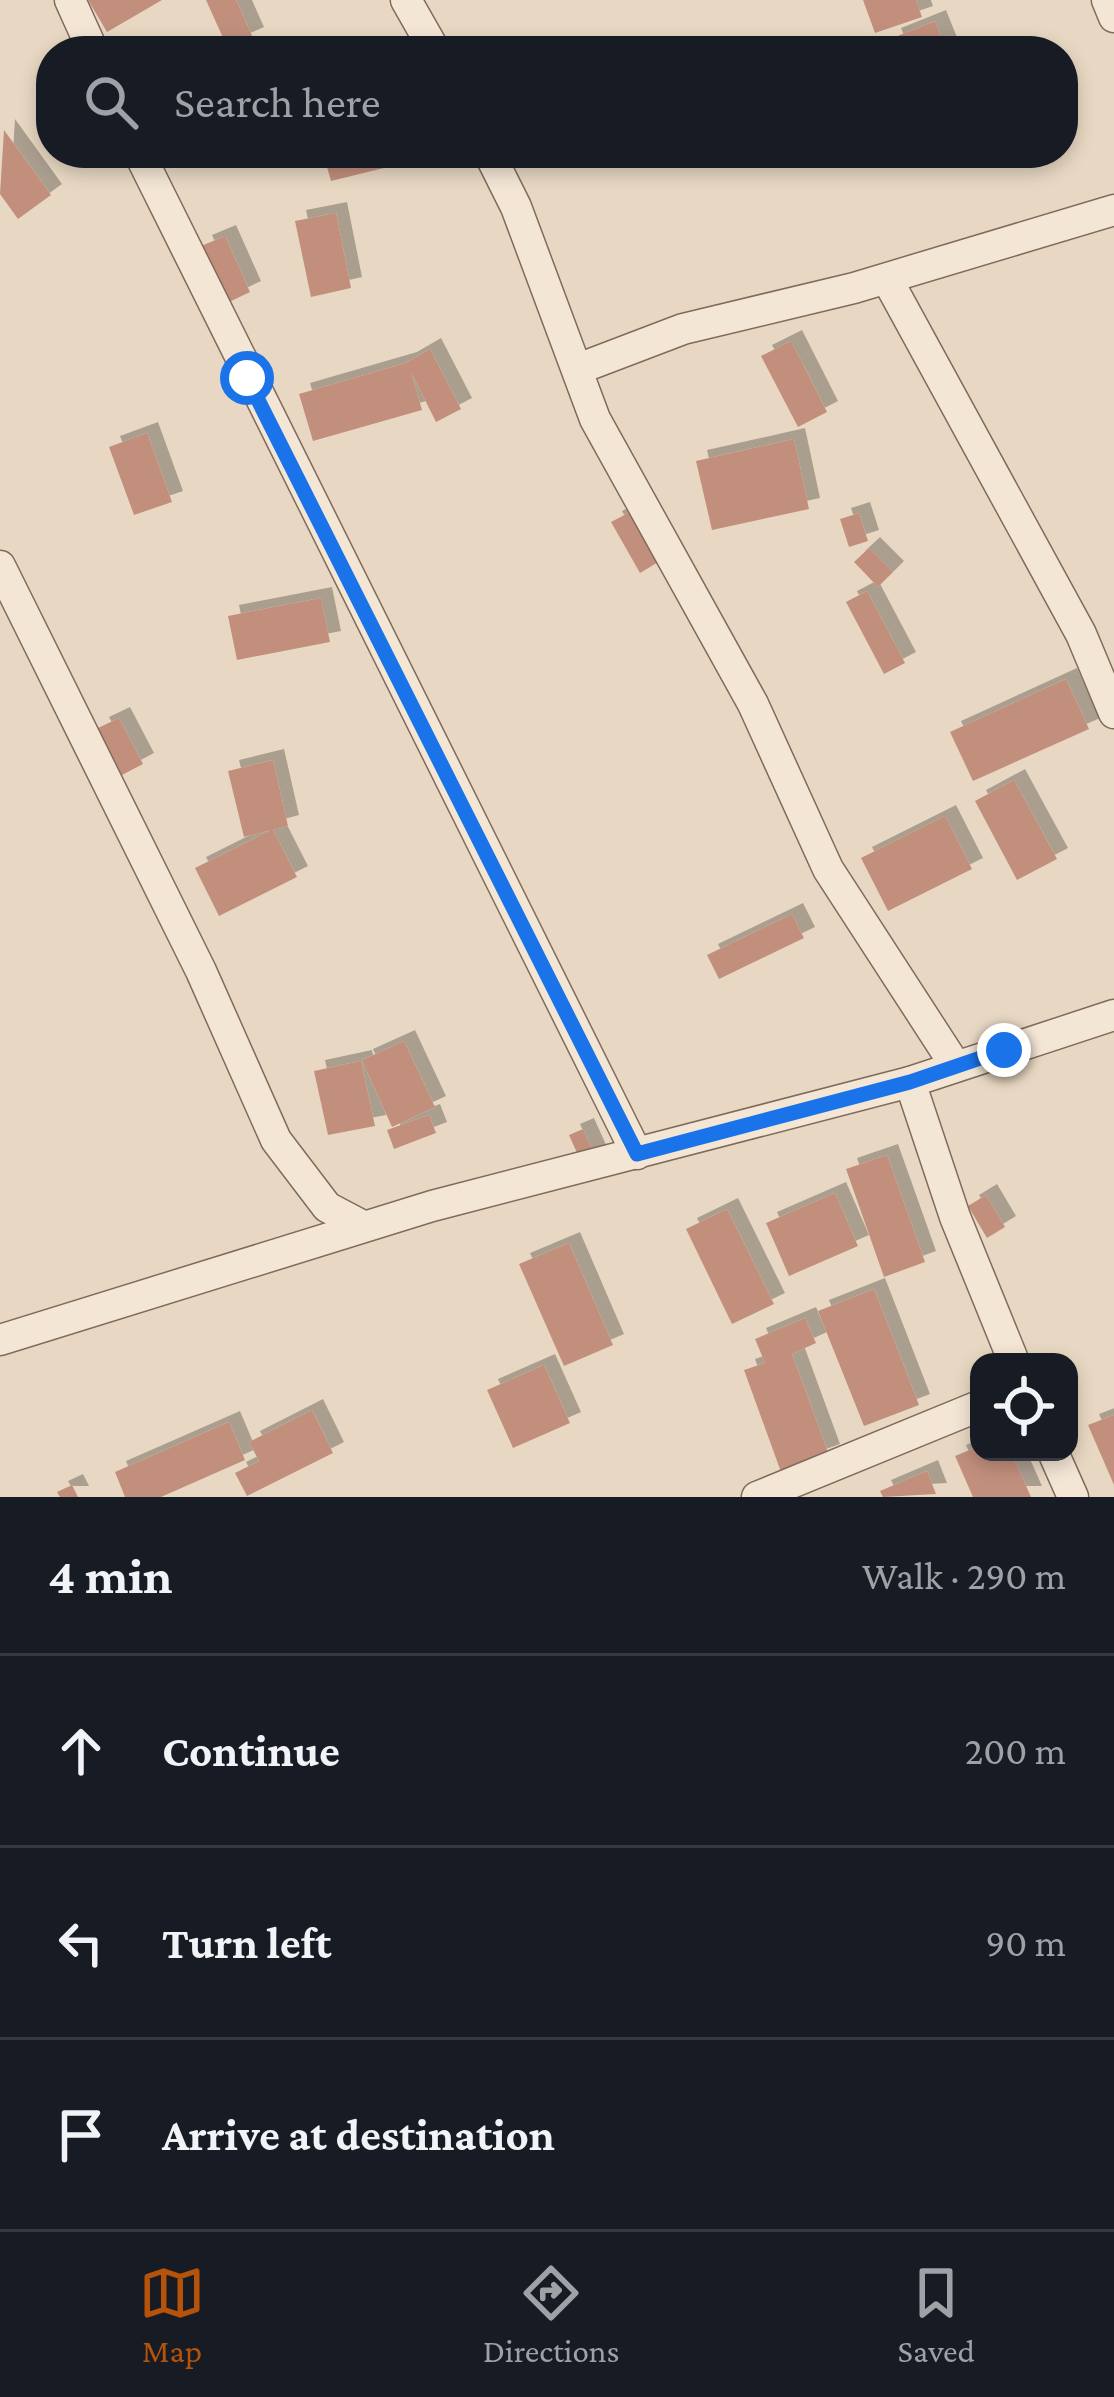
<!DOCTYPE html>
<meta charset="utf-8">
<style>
body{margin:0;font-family:"Crimson Pro",serif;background:#242831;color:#f1f3f6}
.controls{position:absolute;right:36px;bottom:36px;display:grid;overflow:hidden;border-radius:24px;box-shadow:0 6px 18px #0003}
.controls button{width:108px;height:108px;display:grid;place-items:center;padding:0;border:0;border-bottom:3px solid #363941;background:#171b24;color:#f1f3f6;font:60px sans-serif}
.stop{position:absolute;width:36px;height:36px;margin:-27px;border:9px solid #1a73e8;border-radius:50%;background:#fff}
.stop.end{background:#1a73e8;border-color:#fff;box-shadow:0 3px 12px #0008}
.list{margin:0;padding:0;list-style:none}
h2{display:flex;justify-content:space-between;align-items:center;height:156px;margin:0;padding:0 48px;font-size:51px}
h2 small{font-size:39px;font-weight:400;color:#9ea1a6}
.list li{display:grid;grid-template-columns:78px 1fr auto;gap:36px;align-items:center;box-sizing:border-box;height:192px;padding:0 48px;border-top:3px solid #363941}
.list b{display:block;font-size:45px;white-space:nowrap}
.list em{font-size:39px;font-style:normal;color:#9ea1a6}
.icon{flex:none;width:66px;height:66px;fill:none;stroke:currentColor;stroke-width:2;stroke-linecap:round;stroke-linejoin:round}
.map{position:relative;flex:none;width:1114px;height:1497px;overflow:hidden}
.search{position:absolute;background:#171b24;box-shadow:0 6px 18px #0003;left:36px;right:36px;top:36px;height:132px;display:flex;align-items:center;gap:30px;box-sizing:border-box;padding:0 42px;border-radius:48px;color:#9ea1a6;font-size:45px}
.sheet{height:732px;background:#171b24}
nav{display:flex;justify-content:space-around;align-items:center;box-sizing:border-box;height:168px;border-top:3px solid #363941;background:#171b24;font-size:33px;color:#9ea1a6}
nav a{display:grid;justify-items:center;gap:6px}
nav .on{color:#b45309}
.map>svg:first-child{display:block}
</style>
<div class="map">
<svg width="1114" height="1497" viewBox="0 0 1114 1497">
<defs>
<filter id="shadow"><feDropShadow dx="11" dy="-11" stdDeviation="0" flood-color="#0004"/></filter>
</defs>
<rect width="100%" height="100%" fill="#e8d8c3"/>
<!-- building -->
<g fill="#c28f7d" filter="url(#shadow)">
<polygon points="88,0 162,0 107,32"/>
<polygon points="206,0 236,0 253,38 228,49"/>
<polygon points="863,0 916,0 922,17 875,33"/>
<polygon points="935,21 947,51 895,51 890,39"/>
<polygon points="4,130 51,195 18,219 0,194"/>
<polygon points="323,153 437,153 437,155 331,181"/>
<polygon points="947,153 977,153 977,154 950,163"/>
<polygon points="336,213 351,288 311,297 295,221"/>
<polygon points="225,236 250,292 227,303 201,246"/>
<polygon points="791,341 827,412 798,427 761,356"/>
<polygon points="430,349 461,409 436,422 411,372 422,410 313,441 299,394 406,363"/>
<polygon points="147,433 172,502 134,515 109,447"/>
<polygon points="794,439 809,509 712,530 696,461"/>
<polygon points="632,511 660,561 640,573 611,522"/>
<polygon points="859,513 868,541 849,547 840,519"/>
<polygon points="869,548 893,572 878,587 854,562"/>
<polygon points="867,591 905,663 884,674 846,602"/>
<polygon points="321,598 330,642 237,660 228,616"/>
<polygon points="1066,679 1089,729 973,781 950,732"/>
<polygon points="119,718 143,764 122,775 98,728"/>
<polygon points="273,760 288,826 273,830 297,877 219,916 195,868 271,830 244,837 228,771"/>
<polygon points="1014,780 1057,859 1017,880 975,801"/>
<polygon points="945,816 972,869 888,911 861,858"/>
<polygon points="792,914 804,938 719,979 707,955"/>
<polygon points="404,1041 435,1107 392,1127 362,1060"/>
<polygon points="361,1061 375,1126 328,1135 314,1071"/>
<polygon points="429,1115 436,1133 394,1149 387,1130"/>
<polygon points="583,1129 596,1158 582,1164 569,1135"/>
<polygon points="887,1155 925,1262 884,1277 846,1169"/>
<polygon points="835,1193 858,1246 789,1276 766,1223"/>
<polygon points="986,1195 1005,1227 987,1238 968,1206"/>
<polygon points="727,1209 774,1304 732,1324 686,1229"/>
<polygon points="569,1243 613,1345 564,1366 519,1264"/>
<polygon points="874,1289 919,1405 864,1426 818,1311"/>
<polygon points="805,1318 816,1343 792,1354 829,1455 781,1472 744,1370 765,1363 755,1339"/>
<polygon points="544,1365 570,1423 513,1448 487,1390"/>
<polygon points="312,1410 333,1453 247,1496 235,1473 259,1461 249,1442"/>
<polygon points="1114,1415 1114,1485 1088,1425"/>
<polygon points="229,1422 245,1460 161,1497 125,1497 115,1472"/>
<polygon points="979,1446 979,1452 1011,1452 1031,1497 973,1497 955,1456"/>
<polygon points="927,1471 936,1494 883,1497 880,1491"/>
<polygon points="72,1485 78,1497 60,1497 57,1492"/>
</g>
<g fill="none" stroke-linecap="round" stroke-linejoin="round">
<defs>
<g id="minor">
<polyline points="70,0 93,51"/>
<polyline points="406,0 435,51"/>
<polyline points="1107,0 1114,17"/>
<polyline points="139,153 637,1154"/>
<polyline points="489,153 516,207 595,419 753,704 828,869 955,1065"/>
<polyline points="887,279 1081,634 1114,713"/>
<polyline points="578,369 683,329 854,288 1114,210"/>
<polyline points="0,566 201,971 276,1140 327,1207 363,1226"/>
<polyline points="910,1082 955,1217 1014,1362"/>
<polyline points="0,1340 432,1206 910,1082 1114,1015"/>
<polyline points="1053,1452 1073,1497"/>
<polyline points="757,1497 979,1406"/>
</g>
</defs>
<!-- minor casing -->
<use href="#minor" stroke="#806a5c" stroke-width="33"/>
<!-- minor -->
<use href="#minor" stroke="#f4e6d5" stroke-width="30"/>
</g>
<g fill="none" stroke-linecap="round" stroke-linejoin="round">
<!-- route -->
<polyline stroke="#1a73e8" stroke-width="15" points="247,378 637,1154 910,1082 1004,1050"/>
</g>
</svg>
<div class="controls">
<button><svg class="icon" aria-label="locate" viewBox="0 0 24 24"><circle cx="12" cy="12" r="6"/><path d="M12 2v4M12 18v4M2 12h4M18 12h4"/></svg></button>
</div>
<div class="stop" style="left:247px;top:378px"></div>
<div class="stop end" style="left:1004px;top:1050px"></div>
<div class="search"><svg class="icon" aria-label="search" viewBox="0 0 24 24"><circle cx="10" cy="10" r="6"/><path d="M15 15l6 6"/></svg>Search here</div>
</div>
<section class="sheet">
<h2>4 min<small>Walk · 290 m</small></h2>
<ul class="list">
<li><svg class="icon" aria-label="ahead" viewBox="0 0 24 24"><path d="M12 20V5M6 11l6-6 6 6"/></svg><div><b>Continue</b></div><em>200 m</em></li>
<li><svg class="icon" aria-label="left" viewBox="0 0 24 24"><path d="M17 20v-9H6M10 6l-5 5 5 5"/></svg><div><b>Turn left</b></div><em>90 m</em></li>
<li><svg class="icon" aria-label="arrive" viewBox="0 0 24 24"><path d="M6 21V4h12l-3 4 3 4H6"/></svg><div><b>Arrive at destination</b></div></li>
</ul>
</section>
<nav>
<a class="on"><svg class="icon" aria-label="map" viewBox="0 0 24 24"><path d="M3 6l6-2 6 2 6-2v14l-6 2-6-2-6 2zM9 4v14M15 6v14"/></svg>Map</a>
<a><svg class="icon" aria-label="directions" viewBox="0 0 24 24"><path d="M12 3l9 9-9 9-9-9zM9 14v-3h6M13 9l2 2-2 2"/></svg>Directions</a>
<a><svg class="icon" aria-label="saved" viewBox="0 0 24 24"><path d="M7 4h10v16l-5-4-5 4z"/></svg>Saved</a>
</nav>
